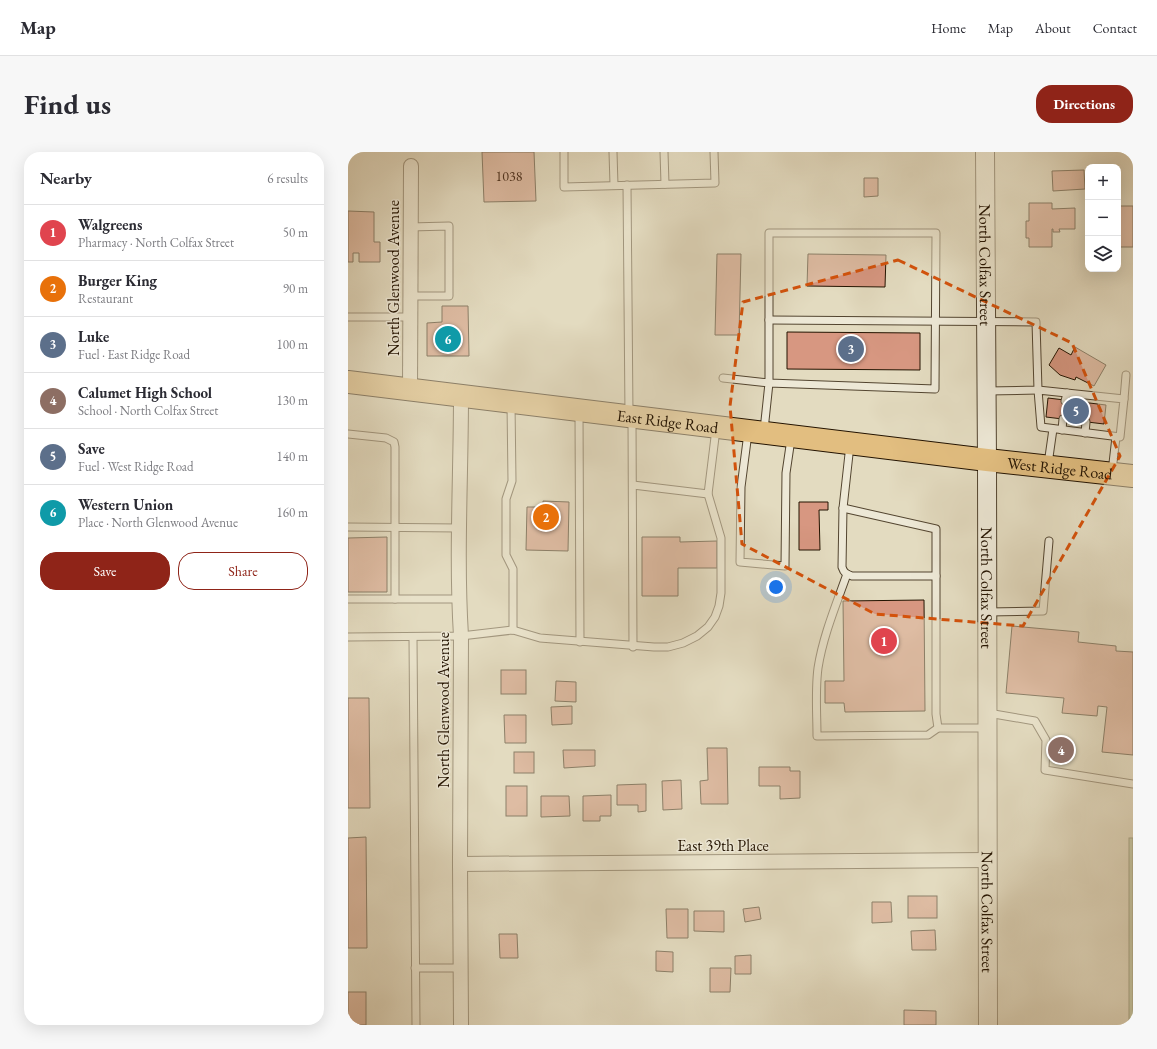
<!DOCTYPE html>
<meta charset="utf-8">
<style>
body{margin:0;font-family:"EB Garamond",serif;background:#f7f7f7;color:#2b2b33}
.controls{position:absolute;right:12px;top:12px;display:grid;overflow:hidden;border-radius:8px;box-shadow:0 4px 16px #0002}
.controls button{width:36px;height:36px;display:grid;place-items:center;padding:0;border:0;border-bottom:1px solid #e1e1e2;background:#fff;color:#2b2b33;font:20px sans-serif}
.you{position:absolute;left:428px;top:435px;width:14px;height:14px;margin:-10px;border:3px solid #fff;border-radius:50%;background:#1a73e8;box-shadow:0 0 0 6px #1a73e833}
.badge{display:grid;place-items:center;width:26px;height:26px;border-radius:50%;background:#8f2418;color:#fff;font-size:13px;font-weight:700}
.pin{position:absolute;translate:-50% -50%;border:2px solid #fff;box-shadow:0 1px 4px #0006}
.list{margin:0;padding:0;list-style:none}
h2{display:flex;justify-content:space-between;align-items:center;height:52px;margin:0;padding:0 16px;font-size:17px}
h2 small{font-size:13px;font-weight:400;color:#7c7c81}
.list li{display:grid;grid-template-columns:26px 1fr auto;gap:12px;align-items:center;box-sizing:border-box;height:56px;padding:0 16px;border-top:1px solid #e1e1e2}
.list b{display:block;font-size:15px;white-space:nowrap}
.list p{margin:0;font-size:13px;white-space:nowrap;color:#7c7c81}
.list em{font-size:13px;font-style:normal;color:#7c7c81}
.actions{display:flex;gap:8px;padding:12px 16px}
.actions a{flex:1;padding:9px 0;border:1px solid #8f2418;border-radius:16px;text-align:center;font-size:14px;color:#8f2418}
.actions .main{background:#8f2418;color:#fff}
.icon{flex:none;width:22px;height:22px;fill:none;stroke:currentColor;stroke-width:2;stroke-linecap:round;stroke-linejoin:round}
.map{position:relative;flex:none;width:785px;height:873px;overflow:hidden;border-radius:16px}
header{display:flex;align-items:center;gap:24px;box-sizing:border-box;height:56px;padding:0 20px;background:#fff;border-bottom:1px solid #e1e1e2}
header strong{font-size:19px}
nav{display:flex;gap:22px;margin-inline-start:auto;font-size:14px}
.intro{display:flex;align-items:center;justify-content:space-between;box-sizing:border-box;height:96px;padding:0 24px}
h1{margin:0;font-size:28px}
.button{padding:10px 18px;border-radius:16px;background:#8f2418;color:#fff;font-size:14px;font-weight:700}
main{display:flex;gap:24px;padding:0 24px}
aside{flex:1;background:#fff;border-radius:16px;box-shadow:0 4px 16px #0002}
.map>svg:first-child{display:block}
</style>
<header>
<strong>Map</strong>
<nav><a>Home</a><a>Map</a><a>About</a><a>Contact</a></nav>
</header>
<div class="intro"><h1>Find us</h1><a class="button">Directions</a></div>
<main>
<aside>
<h2>Nearby<small>6 results</small></h2>
<ul class="list">
<li><span class="badge" style="background:#e0444e">1</span><div><b>Walgreens</b><p>Pharmacy · North Colfax Street</p></div><em>50 m</em></li>
<li><span class="badge" style="background:#e8710a">2</span><div><b>Burger King</b><p>Restaurant</p></div><em>90 m</em></li>
<li><span class="badge" style="background:#5c6f8a">3</span><div><b>Luke</b><p>Fuel · East Ridge Road</p></div><em>100 m</em></li>
<li><span class="badge" style="background:#8d6e63">4</span><div><b>Calumet High School</b><p>School · North Colfax Street</p></div><em>130 m</em></li>
<li><span class="badge" style="background:#5c6f8a">5</span><div><b>Save</b><p>Fuel · West Ridge Road</p></div><em>140 m</em></li>
<li><span class="badge" style="background:#0f9aa8">6</span><div><b>Western Union</b><p>Place · North Glenwood Avenue</p></div><em>160 m</em></li>
</ul>
<div class="actions"><a class="main">Save</a><a>Share</a></div>
</aside>
<div class="map">
<svg width="785" height="873" viewBox="0 0 785 873">
<rect width="100%" height="100%" fill="#e3dbc0"/>
<filter id="stains"><feTurbulence type="fractalNoise" baseFrequency=".005" numOctaves="4"/><feColorMatrix values="0 0 0 0 .2 0 0 0 0 .09 0 0 0 0 .02 0 0 0 .5 -.17"/></filter>
<radialGradient id="worn" r=".72"><stop offset=".6" stop-color="#630" stop-opacity="0"/><stop offset="1" stop-color="#630" stop-opacity=".3"/></radialGradient>
<!-- green -->
<rect fill="#afc196" stroke="#696a4b" x="781" y="686" width="4" height="187"/>
<!-- building -->
<g fill="#d79781" stroke="#231300">
<polygon points="134,0 186,0 188,49 136,50"/>
<polygon points="736,18 737,37 705,39 704,19"/>
<polygon points="516,26 530,26 530,44 516,45"/>
<polygon points="681,51 704,51 704,57 727,56 727,77 711,77 712,80 705,80 705,77 704,77 704,95 681,95 681,86 678,86 678,69 681,69"/>
<rect x="770" y="54" width="15" height="41"/>
<polygon points="0,59 26,60 26,90 32,90 32,110 11,110 11,101 5,101 5,110 0,110"/>
<polygon points="369,102 393,102 391,183 367,183"/>
<polygon points="460,102 538,103 537,135 459,134"/>
<polygon points="94,154 120,154 121,204 79,204 79,171 94,170"/>
<polygon points="439,180 572,181 572,218 439,217"/>
<polygon points="727,195 758,213 746,234 728,225 727,228 712,223 701,213 711,196 723,203"/>
<polygon points="700,246 758,253 756,272 698,265"/>
<polygon points="195,349 221,350 220,399 178,398 179,355 195,355"/>
<polygon points="451,350 480,350 480,358 471,358 472,398 451,398"/>
<polygon points="39,385 39,440 0,440 0,386"/>
<polygon points="294,385 332,385 332,390 369,389 369,416 330,416 330,444 294,444"/>
<polygon points="576,448 577,559 497,560 496,551 477,551 477,529 496,529 495,449"/>
<polygon points="664,474 731,480 730,490 768,494 768,499 785,500 785,603 754,600 759,555 750,554 749,564 714,561 716,546 658,541"/>
<rect x="153" y="518" width="25" height="24"/>
<polygon points="208,529 228,530 228,550 207,549"/>
<polygon points="0,546 21,546 22,656 0,656"/>
<polygon points="224,554 224,572 204,573 203,555"/>
<polygon points="156,563 178,563 178,591 157,591"/>
<polygon points="359,596 379,596 380,652 353,652 352,629 360,628"/>
<polygon points="215,598 247,598 247,614 216,616"/>
<rect x="166" y="600" width="20" height="21"/>
<polygon points="411,615 442,615 442,619 452,619 452,646 432,647 432,634 411,634"/>
<polygon points="333,628 334,657 315,658 314,629"/>
<polygon points="298,632 298,659 290,660 290,653 269,653 269,633"/>
<rect x="158" y="634" width="21" height="30"/>
<polygon points="263,643 263,664 252,664 252,669 235,669 235,644"/>
<polygon points="193,644 221,644 222,664 193,665"/>
<polygon points="18,685 19,796 0,796 0,686"/>
<rect x="560" y="744" width="29" height="22"/>
<polygon points="524,750 543,750 544,770 524,771"/>
<polygon points="411,755 413,767 397,770 395,757"/>
<polygon points="318,757 340,757 340,786 319,786"/>
<polygon points="346,759 376,759 376,780 346,779"/>
<polygon points="587,778 588,798 564,798 563,779"/>
<polygon points="151,782 169,782 170,806 152,806"/>
<polygon points="308,799 325,800 325,820 308,819"/>
<polygon points="403,803 403,822 387,822 387,804"/>
<polygon points="362,816 383,816 382,840 362,840"/>
<rect x="0" y="840" width="18" height="33"/>
<polygon points="556,858 588,859 588,873 556,873"/>
</g>
<g fill="none" stroke-linecap="round" stroke-linejoin="round">
<defs>
<g id="service">
<polyline points="216,0 216,35 367,31 366,0"/>
<polyline points="265,0 266,33"/>
<polyline points="316,0 317,32"/>
<polyline points="279,33 281,262"/>
<polyline points="62,144 101,144 101,74 62,75"/>
<polyline points="0,165 62,165"/>
<polyline points="421,168 688,170 690,238 639,239"/>
<polyline points="375,226 421,231 587,237 588,81 421,81 421,231 416,278"/>
<polygon points="690,238 776,247 772,285 693,275"/>
<polyline points="776,247 778,223"/>
<polyline points="717,249 719,241"/>
<polyline points="163,252 164,329 158,347 158,403 165,417 165,478"/>
<polyline points="231,260 232,490"/>
<polyline points="284,267 285,495"/>
<polyline points="714,278 715,267"/>
<polyline points="400,281 393,335 392,410 437,414 438,321 443,287"/>
<polyline points="737,281 738,270"/>
<polyline points="0,282 38,286 46,290 47,295 47,447"/>
<path d="M 502,293 L 495,356 L 494,415 C 496,421 498,422 504,424 L 588,424"/>
<polyline points="700,312 705,277"/>
<polyline points="764,320 768,285"/>
<polyline points="285,333 360,342"/>
<polyline points="495,356 588,377 588,562 590,576"/>
<polyline points="0,375 111,376"/>
<path d="M 499,422 C 488,453 475,484 470,516 C 467,539 469,562 469,584 L 580,583 L 590,576 L 639,576"/>
<polyline points="0,447 111,447"/>
<polyline points="640,460 695,459 701,389"/>
<polyline points="0,485 113,484 165,478 192,486 306,495 320,495 335,491 349,484 360,475 367,465 371,454 373,441 373,386 360,342 368,277"/>
<polyline points="65,485 68,873"/>
<polyline points="640,561 687,569 698,588 697,618 785,632"/>
<polyline points="67,816 112,816"/>
</g>
<g id="minor">
<polyline points="62,237 63,14"/>
<path d="M 113,243 C 113,324 108,404 113,484 L 112,712 L 113,873"/>
<polyline points="112,712 639,708"/>
</g>
<g id="tertiary">
<path id="s1" d="M 637,0 L 639,308 L 640,873"/>
</g>
<g id="primary">
<path id="s2" d="M 0,230 L 639,308 L 785,324"/>
</g>
</defs>
<!-- service casing -->
<use href="#service" stroke="#534530" stroke-width="9"/>
<!-- minor casing -->
<use href="#minor" stroke="#534530" stroke-width="16"/>
<!-- tertiary casing -->
<use href="#tertiary" stroke="#534530" stroke-width="20"/>
<!-- primary casing -->
<use href="#primary" stroke="#231300" stroke-width="24"/>
<!-- service -->
<use href="#service" stroke="#ede8d6" stroke-width="7"/>
<!-- minor -->
<use href="#minor" stroke="#ede8d6" stroke-width="14"/>
<!-- tertiary -->
<use href="#tertiary" stroke="#ede8d6" stroke-width="18"/>
<!-- primary -->
<use href="#primary" stroke="#e2be80" stroke-width="22"/>
</g>
<!-- marked area -->
<path d="M0 0H785V873H0ZM 550,108 L 724,191 L 772,304 L 675,474 L 527,462 L 394,392 L 382,254 L 395,150 Z" fill="#e3dbc0" fill-opacity=".55" fill-rule="evenodd"/>
<path fill="none" stroke="#d4520b" stroke-width="3" stroke-dasharray="8 5" stroke-linejoin="round" d="M 550,108 L 724,191 L 772,304 L 675,474 L 527,462 L 394,392 L 382,254 L 395,150 Z"/>
<g text-anchor="middle" dominant-baseline="central" stroke-width="3" stroke-linejoin="round" paint-order="stroke">
<!-- number labels -->
<g font-size="14" fill="#503420">
<text x="161" y="24">1038</text>
</g>
<!-- street labels -->
<g font-size="16" fill="#231300" stroke="#ede8d6">
<text stroke="none"><textPath href="#s1" startOffset="113">North Colfax Street</textPath></text>
<text transform="translate(45 126) rotate(-90)">North Glenwood Avenue</text>
<text stroke="none"><textPath href="#s2" startOffset="322">East Ridge Road</textPath></text>
<text stroke="none"><textPath href="#s2" startOffset="717">West Ridge Road</textPath></text>
<text stroke="none"><textPath href="#s1" startOffset="436">North Colfax Street</textPath></text>
<text transform="translate(95 558) rotate(-90)">North Glenwood Avenue</text>
<text x="375" y="693">East 39th Place</text>
<text stroke="none"><textPath href="#s1" startOffset="760">North Colfax Street</textPath></text>
</g>
</g>
<rect width="100%" height="100%" filter="url(#stains)"/>
<rect width="100%" height="100%" fill="url(#worn)"/>
</svg>
<div class="controls">
<button>+</button>
<button>−</button>
<button><svg class="icon" aria-label="layers" viewBox="0 0 24 24"><path d="M12 4l9 5-9 5-9-5zM3 14l9 5 9-5"/></svg></button>
</div>
<div class="you"></div>
<div class="pin badge" style="left:536px;top:489px;background:#e0444e">1</div>
<div class="pin badge" style="left:198px;top:365px;background:#e8710a">2</div>
<div class="pin badge" style="left:503px;top:197px;background:#5c6f8a">3</div>
<div class="pin badge" style="left:713px;top:598px;background:#8d6e63">4</div>
<div class="pin badge" style="left:728px;top:259px;background:#5c6f8a">5</div>
<div class="pin badge" style="left:100px;top:187px;background:#0f9aa8">6</div>
</div>
</main>
